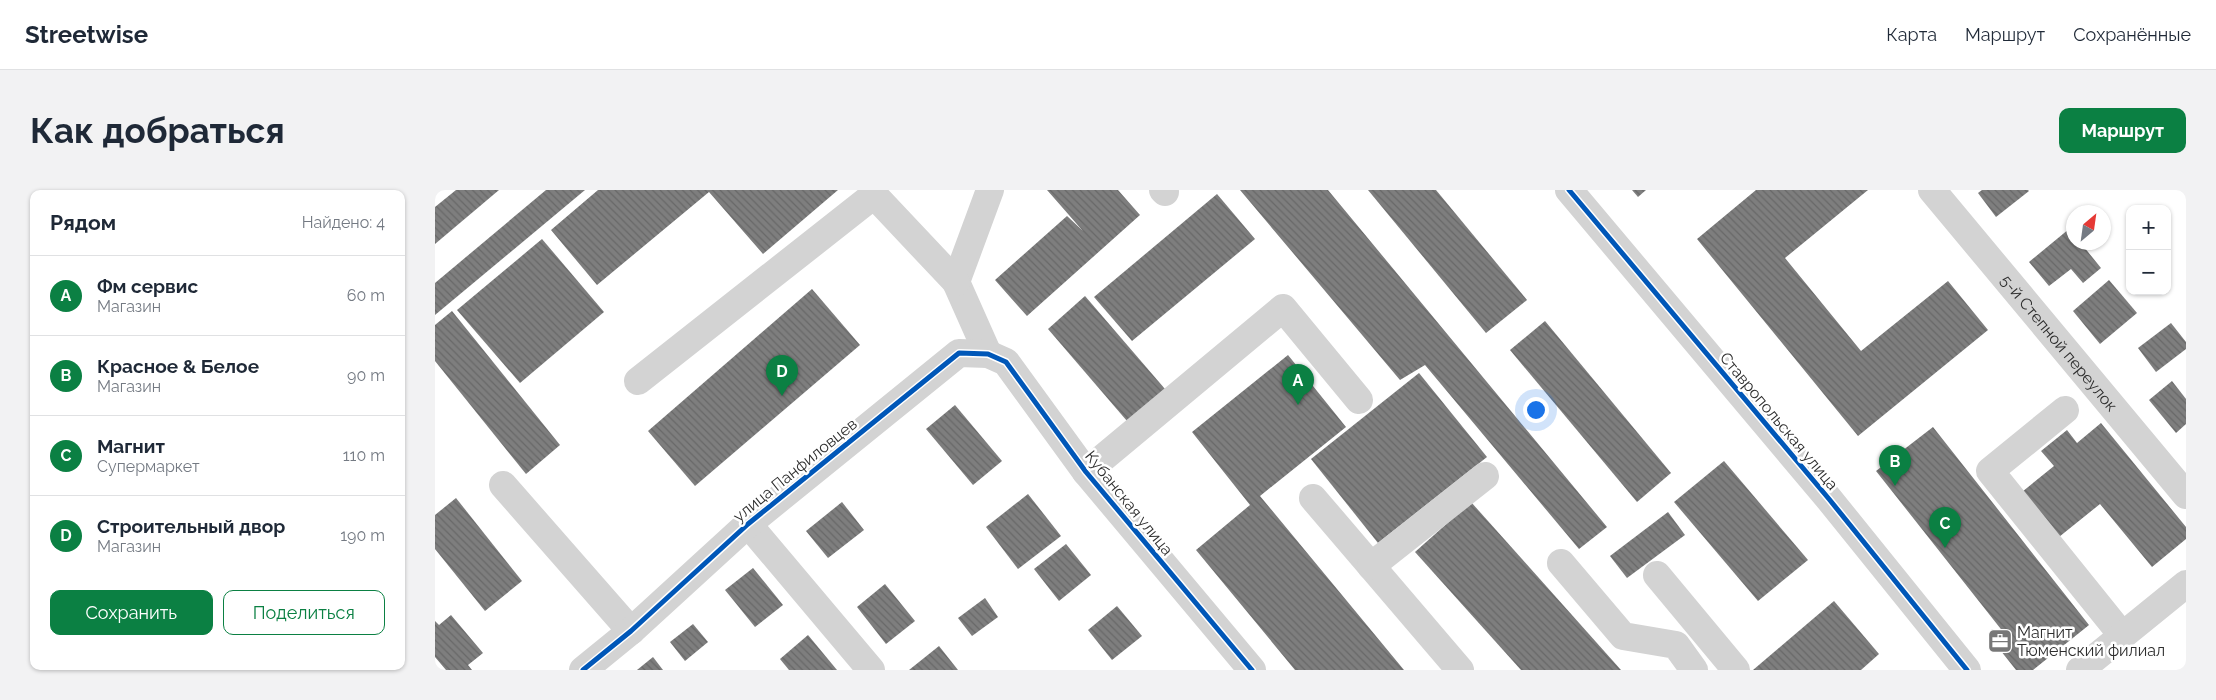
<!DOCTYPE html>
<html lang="ru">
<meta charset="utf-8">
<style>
body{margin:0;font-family:Raleway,sans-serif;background:#f2f2f3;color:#1f2937}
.controls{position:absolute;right:15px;top:15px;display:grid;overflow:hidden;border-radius:10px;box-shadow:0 1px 4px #0004}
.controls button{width:45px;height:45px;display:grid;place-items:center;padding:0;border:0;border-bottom:1px solid #e0e1e3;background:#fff;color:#1f2937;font:25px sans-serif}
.compass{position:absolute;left:1631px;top:15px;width:45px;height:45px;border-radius:50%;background:#fff;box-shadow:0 1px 4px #0004;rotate:29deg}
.you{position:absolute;left:1100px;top:219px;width:18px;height:18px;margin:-12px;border:4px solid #fff;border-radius:50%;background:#1a73e8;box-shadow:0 0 0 8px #1a73e833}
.badge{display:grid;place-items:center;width:32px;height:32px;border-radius:50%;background:#0b8043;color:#fff;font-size:16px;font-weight:700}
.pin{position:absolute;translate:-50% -41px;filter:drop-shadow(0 1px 2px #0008)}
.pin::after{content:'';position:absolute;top:26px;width:18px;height:15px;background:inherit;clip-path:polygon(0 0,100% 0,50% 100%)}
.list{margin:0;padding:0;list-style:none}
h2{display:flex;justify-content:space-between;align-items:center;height:65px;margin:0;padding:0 20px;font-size:21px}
h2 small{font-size:16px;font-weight:400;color:#747a83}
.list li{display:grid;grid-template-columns:32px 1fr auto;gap:15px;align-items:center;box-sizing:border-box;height:80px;padding:0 20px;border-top:1px solid #e0e1e3}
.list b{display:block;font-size:19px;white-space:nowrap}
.list p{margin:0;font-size:16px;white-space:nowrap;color:#747a83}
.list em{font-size:16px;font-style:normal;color:#747a83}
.actions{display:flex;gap:10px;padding:15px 20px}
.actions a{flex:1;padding:11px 0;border:1px solid #0b8043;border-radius:10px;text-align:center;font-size:18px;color:#0b8043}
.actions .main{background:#0b8043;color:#fff}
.map{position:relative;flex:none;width:1751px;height:480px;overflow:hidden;border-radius:10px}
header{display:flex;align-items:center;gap:30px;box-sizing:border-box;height:70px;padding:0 25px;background:#fff;border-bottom:1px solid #e0e1e3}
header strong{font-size:24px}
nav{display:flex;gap:28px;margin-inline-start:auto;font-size:18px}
.intro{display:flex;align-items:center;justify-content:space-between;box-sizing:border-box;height:120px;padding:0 30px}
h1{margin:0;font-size:35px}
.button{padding:12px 22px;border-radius:10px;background:#0b8043;color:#fff;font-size:18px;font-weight:700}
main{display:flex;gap:30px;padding:0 30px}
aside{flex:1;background:#fff;border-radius:10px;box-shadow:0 1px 4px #0004}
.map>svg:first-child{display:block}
</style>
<header>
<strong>Streetwise</strong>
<nav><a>Карта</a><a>Маршрут</a><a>Сохранённые</a></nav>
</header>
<div class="intro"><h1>Как добраться</h1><a class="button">Маршрут</a></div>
<main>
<aside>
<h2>Рядом<small>Найдено: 4</small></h2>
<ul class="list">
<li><span class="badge">A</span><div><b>Фм сервис</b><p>Магазин</p></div><em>60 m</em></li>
<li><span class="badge">B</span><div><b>Красное &amp; Белое</b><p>Магазин</p></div><em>90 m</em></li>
<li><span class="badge">C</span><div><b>Магнит</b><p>Супермаркет</p></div><em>110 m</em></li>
<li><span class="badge">D</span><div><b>Строительный двор</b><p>Магазин</p></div><em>190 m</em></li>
</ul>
<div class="actions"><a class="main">Сохранить</a><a>Поделиться</a></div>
</aside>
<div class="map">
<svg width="1751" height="480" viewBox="0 0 1751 480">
<defs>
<pattern id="building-back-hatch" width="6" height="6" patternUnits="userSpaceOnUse" patternTransform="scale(1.25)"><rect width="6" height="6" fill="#7e7e7e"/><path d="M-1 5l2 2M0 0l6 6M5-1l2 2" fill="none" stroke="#686868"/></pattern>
</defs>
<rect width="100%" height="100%" fill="#fff"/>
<!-- building -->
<g fill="url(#building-back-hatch)">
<polygon points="21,0 64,0 0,54 0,17"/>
<polygon points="111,0 150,0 0,125 0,93"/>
<polygon points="163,0 403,0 328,64 274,2 162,95 116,40"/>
<polygon points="612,0 683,0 705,25 592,126 560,90 632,26 648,41"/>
<polygon points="805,0 893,0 1172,337 1144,359 990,175 965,190"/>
<polygon points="933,0 1001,0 1092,110 1051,143"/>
<polygon points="1197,0 1211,0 1203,7"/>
<polygon points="1321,0 1433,0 1350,68 1426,161 1513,91 1553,140 1423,246 1262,49"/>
<polygon points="1547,0 1593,0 1594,1 1561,27 1543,3"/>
<polygon points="782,4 820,49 697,151 659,107"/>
<polygon points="1634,39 1638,44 1638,52 1645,52 1666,78 1648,93 1636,79 1614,96 1594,72"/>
<polygon points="107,49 169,122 85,193 22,120"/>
<polygon points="1674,90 1702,123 1665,154 1638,121"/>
<polygon points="377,99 425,155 260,296 213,241"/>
<polygon points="650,106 730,199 692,231 613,139"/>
<polygon points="17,121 125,255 91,284 0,171 0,135"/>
<polygon points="1110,131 1236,283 1202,312 1075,160"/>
<polygon points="1736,133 1751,152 1751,159 1721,182 1703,158"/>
<polygon points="853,165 911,237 825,306 969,480 860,480 761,360 815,315 757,242"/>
<polygon points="984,183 1052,267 943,353 876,269"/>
<polygon points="1737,191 1751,209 1751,234 1741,243 1714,210"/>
<polygon points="520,215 567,271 538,295 491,239"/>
<polygon points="1666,233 1751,337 1751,349 1717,377 1665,314 1619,351 1582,306 1619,276 1606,261 1632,240 1642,253"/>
<polygon points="1498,237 1654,435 1598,480 1581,480 1558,451 1569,443 1441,281"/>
<polygon points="1289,271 1373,370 1323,411 1239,312"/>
<polygon points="593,304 626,346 583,379 551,337"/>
<polygon points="21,308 87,391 50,421 0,359 0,325"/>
<polygon points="407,312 429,340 393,368 371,341"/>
<polygon points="1036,312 1186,480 1086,480 980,362"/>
<polygon points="1233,322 1250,345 1192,388 1175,366"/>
<polygon points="631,354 656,385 624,411 599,379"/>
<polygon points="318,378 348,415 320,437 290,400"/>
<polygon points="450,394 480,431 451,454 422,417"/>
<polygon points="550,408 563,427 537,446 523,428"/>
<polygon points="1399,411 1444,464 1426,480 1318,480"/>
<polygon points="682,416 707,446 677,470 653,440"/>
<polygon points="16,425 48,463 33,475 37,480 11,480 0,467 0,431 4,435"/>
<polygon points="258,434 273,452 250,471 235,452"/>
<polygon points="373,445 402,480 354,480 345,469"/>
<polygon points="504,456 523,480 474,480"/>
<polygon points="218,467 228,480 202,480"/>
</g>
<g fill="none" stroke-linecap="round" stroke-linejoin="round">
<!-- minor -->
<g stroke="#d3d3d3" stroke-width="28">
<polyline points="728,0 730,2"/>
<polyline points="1134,0 1394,309 1532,480"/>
<path id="s1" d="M 1497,0 L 1751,305"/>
<polyline points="553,164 521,92 555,0"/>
<polyline points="203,191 439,5 521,92"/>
<polyline points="1630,220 1555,281 1687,445"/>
<polyline points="651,282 848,118 924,210"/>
<polyline points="68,295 196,441"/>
<polyline points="878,308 1025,480"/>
<polyline points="313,334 436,480"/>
<polyline points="1126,373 1188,446 1241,455 1259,480"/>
<polyline points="936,376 1050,286"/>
<polyline points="1222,385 1301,480"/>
<polyline points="148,480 196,441 313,334 524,163 553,164 571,172 651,282 817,480"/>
<polyline points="1645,480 1751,394"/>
</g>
<defs>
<g id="cycleway">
<polyline points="1134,0 1394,309 1532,480"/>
<polyline points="148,480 196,441 313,334 524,163 553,164 571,172 651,282 817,480"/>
</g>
</defs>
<!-- cycleway casing -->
<use href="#cycleway" stroke="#fff" stroke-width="8"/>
<!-- cycleway -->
<use href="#cycleway" stroke="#0057b8" stroke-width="5"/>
</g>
<!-- icons -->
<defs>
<symbol id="office-square" viewBox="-11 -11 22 22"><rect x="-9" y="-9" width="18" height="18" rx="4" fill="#777" stroke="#fff"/><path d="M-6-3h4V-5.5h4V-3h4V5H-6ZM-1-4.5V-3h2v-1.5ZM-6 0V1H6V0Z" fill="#fff"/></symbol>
</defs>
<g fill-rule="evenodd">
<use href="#office-square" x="1551" y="437" width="28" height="28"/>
</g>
<g text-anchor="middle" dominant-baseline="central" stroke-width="5" stroke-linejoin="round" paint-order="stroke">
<!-- street labels -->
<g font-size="16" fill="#2e2e2e" stroke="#fff">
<text stroke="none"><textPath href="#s1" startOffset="199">5-й Степной переулок</textPath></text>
<text transform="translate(1344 231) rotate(50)">Ставропольская улица</text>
<text transform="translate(360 280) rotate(-39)">улица Панфиловцев</text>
<text transform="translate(694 313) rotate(51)">Кубанская улица</text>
</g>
<!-- poi labels -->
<g font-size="16" fill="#2e2e2e" stroke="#fff" text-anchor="start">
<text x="1582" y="442">Магнит<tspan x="1582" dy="18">Тюменский филиал</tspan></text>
</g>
</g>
</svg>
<div class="controls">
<button>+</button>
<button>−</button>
</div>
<svg class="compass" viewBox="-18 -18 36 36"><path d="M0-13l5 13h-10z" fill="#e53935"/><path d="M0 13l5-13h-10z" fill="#747a83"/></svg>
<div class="you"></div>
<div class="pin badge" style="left:863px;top:215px">A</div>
<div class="pin badge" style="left:1460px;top:296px">B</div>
<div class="pin badge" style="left:1510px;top:358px">C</div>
<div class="pin badge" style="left:347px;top:206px">D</div>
</div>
</main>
